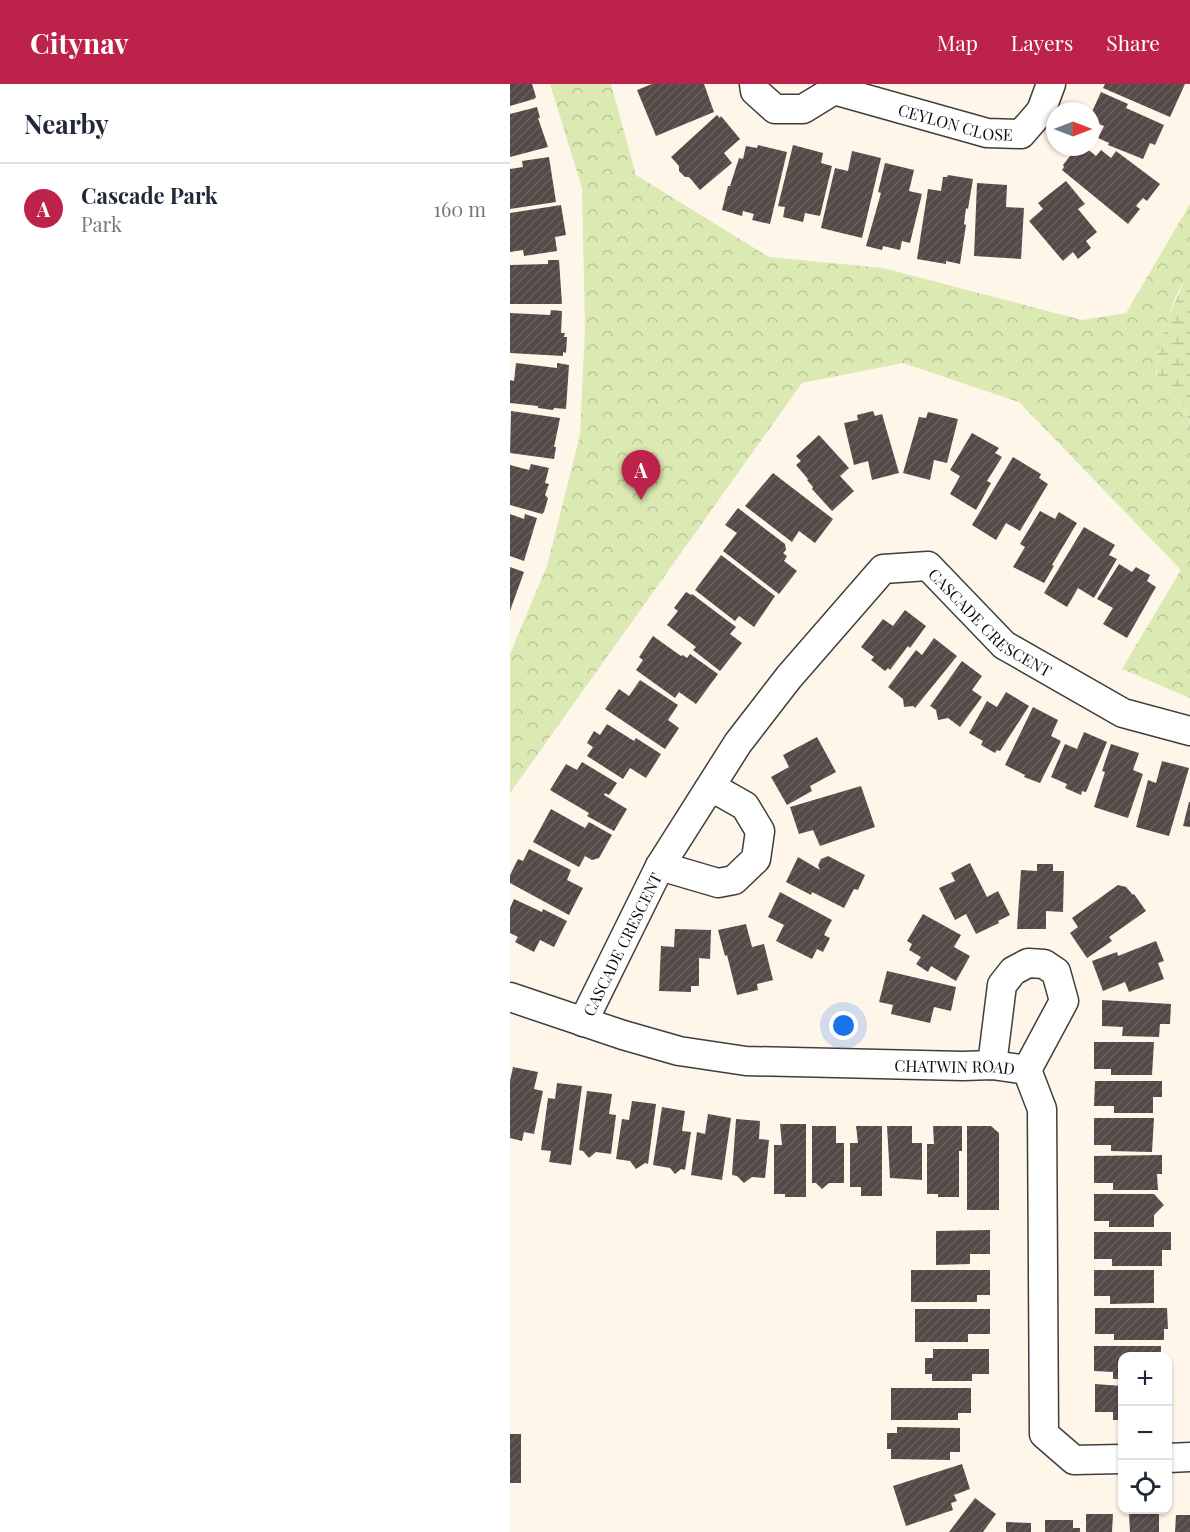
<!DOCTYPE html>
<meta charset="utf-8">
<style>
body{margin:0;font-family:"Playfair Display",serif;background:#f2f2f3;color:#1f2937}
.controls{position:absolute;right:18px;bottom:18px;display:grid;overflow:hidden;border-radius:12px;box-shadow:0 2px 4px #0004}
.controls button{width:54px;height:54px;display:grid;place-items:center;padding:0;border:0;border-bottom:2px solid #e0e1e3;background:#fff;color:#1f2937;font:30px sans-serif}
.compass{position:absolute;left:536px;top:18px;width:54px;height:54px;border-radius:50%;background:#fff;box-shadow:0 2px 4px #0004;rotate:90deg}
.you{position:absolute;left:334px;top:942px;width:21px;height:21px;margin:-15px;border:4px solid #fff;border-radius:50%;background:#1a73e8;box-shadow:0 0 0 9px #1a73e833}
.badge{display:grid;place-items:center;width:39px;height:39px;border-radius:50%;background:#bd224b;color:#fff;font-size:20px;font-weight:700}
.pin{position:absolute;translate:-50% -50px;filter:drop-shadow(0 2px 3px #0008)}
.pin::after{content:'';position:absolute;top:32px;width:21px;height:18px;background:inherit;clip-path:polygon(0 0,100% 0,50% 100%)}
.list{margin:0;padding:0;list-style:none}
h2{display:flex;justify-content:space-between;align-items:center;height:78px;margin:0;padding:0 24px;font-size:26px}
h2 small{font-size:20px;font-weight:400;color:#747a83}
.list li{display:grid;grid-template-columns:39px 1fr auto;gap:18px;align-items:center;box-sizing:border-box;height:90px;padding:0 24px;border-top:2px solid #e0e1e3}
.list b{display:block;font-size:22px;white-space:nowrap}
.list p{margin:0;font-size:20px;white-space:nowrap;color:#747a83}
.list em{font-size:20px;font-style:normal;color:#747a83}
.icon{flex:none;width:33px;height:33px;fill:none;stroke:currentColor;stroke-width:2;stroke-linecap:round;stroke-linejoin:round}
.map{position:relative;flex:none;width:680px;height:1448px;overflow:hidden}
header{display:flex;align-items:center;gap:36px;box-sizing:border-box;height:84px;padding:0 30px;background:#bd224b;color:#fff}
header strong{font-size:28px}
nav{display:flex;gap:33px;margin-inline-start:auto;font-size:21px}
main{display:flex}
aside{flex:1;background:#fff}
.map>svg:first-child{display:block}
</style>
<header>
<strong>Citynav</strong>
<nav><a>Map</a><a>Layers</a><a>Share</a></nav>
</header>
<main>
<aside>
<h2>Nearby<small></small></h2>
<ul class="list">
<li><span class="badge">A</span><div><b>Cascade Park</b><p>Park</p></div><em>160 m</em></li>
</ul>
</aside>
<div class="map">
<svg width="680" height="1448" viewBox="0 0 680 1448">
<defs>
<pattern id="wetland-marsh" width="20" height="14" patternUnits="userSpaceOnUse" patternTransform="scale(1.5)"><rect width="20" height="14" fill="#dbe9b3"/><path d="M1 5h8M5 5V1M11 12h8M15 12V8" fill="none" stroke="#bbc699"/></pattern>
<pattern id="park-crowns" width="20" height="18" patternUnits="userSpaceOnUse" patternTransform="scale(1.5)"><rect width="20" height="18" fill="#dbe9b3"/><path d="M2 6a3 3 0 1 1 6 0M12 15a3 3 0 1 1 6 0" fill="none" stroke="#bbc699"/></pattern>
<pattern id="building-hatch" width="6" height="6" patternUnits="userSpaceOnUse" patternTransform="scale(1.5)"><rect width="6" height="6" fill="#544a48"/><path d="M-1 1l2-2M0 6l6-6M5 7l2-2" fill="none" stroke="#68605e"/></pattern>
</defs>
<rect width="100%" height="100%" fill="#fff6ea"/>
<!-- wetland -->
<path fill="url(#wetland-marsh)" d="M 680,186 L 680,339 C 678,334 676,327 672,322 C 664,312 649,305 647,290 C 642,266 669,208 680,186 Z"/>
<!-- park -->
<polygon fill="url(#park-crowns)" points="40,0 101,0 126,91 259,173 373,184 572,236 616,229 680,120 680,186 665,214 648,267 646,291 654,305 673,323 680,339 680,614 612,585 671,486 509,318 393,279 292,299 0,709 0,570 37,482 70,351 75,245 72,104"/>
<!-- building -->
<g fill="url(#building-hatch)">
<polygon points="0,0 22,0 26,13 24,15 0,22"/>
<polygon points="142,0 194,0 204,28 146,52 127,6"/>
<polygon points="595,0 675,0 660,33 593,4"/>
<polygon points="591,8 618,20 616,24 654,41 645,61 640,59 633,75 598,61 599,59 588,54 594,42 581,37 581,30"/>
<polygon points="27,23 30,34 28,34 38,63 0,73 0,30"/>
<polygon points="207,31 210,34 211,32 230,55 214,69 222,79 190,106 179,93 175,93 169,87 169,82 161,73"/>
<polygon points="248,61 277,68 260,140 242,136 244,130 233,127 232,132 212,126 218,102 220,102 229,74 233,75 236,62 247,64"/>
<polygon points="283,61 313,69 311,79 322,82 310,132 295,129 293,138 273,133 275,123 268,122"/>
<polygon points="567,63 575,63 586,72 591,66 601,74 606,67 650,100 637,117 633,114 626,122 630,125 618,140 552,86 554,83 553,81"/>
<polygon points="342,67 371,74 352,154 311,144 325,84 338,87"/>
<polygon points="39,73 46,118 0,125 0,85 13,83 12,77"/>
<polygon points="375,79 404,86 399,107 412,110 400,159 392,157 390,166 373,162 372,166 356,162 371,109 368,108"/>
<polygon points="438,91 463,95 458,125 456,124 454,140 456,141 450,180 436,177 436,180 407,175 418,105 431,107 433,93 437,93"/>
<polygon points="556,97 575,120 568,125 587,148 576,157 581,164 568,175 563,168 553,177 519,137 533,125 528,119"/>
<polygon points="467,99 497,101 496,123 514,124 511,175 464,172"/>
<polygon points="51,121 56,151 45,153 47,167 14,172 13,166 0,168 0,129"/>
<polygon points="38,176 49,176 52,220 0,220 0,181 38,180"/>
<polygon points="41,226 52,227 51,249 55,249 54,253 57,253 56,269 53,268 53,272 0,269 0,229 40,231"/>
<polygon points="6,279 47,284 47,279 59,281 56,325 44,324 43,326 28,324 28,322 0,319 0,296 4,297"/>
<polygon points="1,327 50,334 44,363 46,363 44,375 0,369"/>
<polygon points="363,327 365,332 372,330 389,389 362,396 358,377 344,381 334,339 348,336 347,331"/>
<polygon points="418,328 448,335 437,379 424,376 420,396 393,389 409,333 416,334"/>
<polygon points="462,349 489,364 485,369 492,373 477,397 481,399 466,426 440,410 450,392 440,386"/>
<polygon points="309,351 339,384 330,392 344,407 322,427 302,405 303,403 297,396 298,395 286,381 291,377 286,372"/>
<polygon points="503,373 531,390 529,394 538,400 510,447 496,439 486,456 462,441"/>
<polygon points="21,380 39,384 35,399 39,400 35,411 38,414 34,428 32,430 0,421 0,381 19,386"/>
<polygon points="263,389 323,435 305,459 289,447 282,458 235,422"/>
<polygon points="228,424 275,460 276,466 273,469 277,472 274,477 287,487 269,510 213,467 227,449 215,441"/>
<polygon points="530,427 545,435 549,428 567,439 542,481 544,482 534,499 503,483 515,463 510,460"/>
<polygon points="0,430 14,435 15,430 27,434 14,477 0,472"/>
<polygon points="574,443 605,461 599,471 607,475 584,514 568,504 557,523 534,509"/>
<polygon points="211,471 265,512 244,543 229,532 225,537 185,506"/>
<polygon points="609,480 622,488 626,483 640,491 637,497 646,503 617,554 593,540 603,524 587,515"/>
<polygon points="0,483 14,488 0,527"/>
<polygon points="176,508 181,511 182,510 226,543 220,550 232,559 210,587 183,566 186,563 157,541 168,527 164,524"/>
<polygon points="395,526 416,542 400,564 398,562 380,586 378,584 375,587 361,576 364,573 351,563 373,535 383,542"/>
<polygon points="143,552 171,572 173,571 177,574 180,570 208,590 186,620 169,608 165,614 126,586 133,576 129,573"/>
<polygon points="424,554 447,572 405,624 403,622 394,623 393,615 378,603 406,566 412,571"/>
<polygon points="452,577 472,592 462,606 472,613 450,643 438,634 428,636 426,626 420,622"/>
<polygon points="130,596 168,621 158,636 169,644 155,665 95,625 109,605 119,612"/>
<polygon points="496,608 519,622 490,667 487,666 485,669 471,661 473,657 459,649 477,617 487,623"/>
<polygon points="523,623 548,636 541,652 551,657 530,699 514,693 515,691 495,681"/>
<polygon points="97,640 124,657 126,654 151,670 136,694 120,684 113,695 77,672 83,663 77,659 84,647 90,651"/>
<polygon points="574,648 597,658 576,708 572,707 571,711 555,704 557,700 541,693 555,660 567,665"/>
<polygon points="307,653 326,688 300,702 302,707 277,721 261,693 279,683 273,671"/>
<polygon points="601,660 629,669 623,686 633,690 618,734 584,723 595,688 592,687"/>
<polygon points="652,677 679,684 659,752 626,743 638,696 646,699"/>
<polygon points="72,678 107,699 99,711 95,709 94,711 117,725 104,747 77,732 79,729 40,706 56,680 67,686"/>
<polygon points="351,702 365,743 310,762 303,746 289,750 280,723"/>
<polygon points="679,718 680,718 680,743 673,742"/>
<polygon points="41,725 75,744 79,738 102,751 89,774 82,776 75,772 69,783 23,758"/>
<polygon points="19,765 61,786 57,796 73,804 59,831 0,799 0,791 8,775 13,777"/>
<polygon points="318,772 355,791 348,806 344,805 334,824 302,808 301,811 276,798 288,773 310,786 308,781 311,775"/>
<polygon points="460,779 477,813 488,807 500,831 488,837 489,839 466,850 456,830 445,836 429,804 445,797 441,789"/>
<polygon points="527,780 543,780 543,787 554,787 553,828 536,827 536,845 507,845 511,786 527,787"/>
<polygon points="608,801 616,803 623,811 624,810 636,827 599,853 602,857 577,874 560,849 568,843 562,834"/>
<polygon points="270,808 322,836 314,851 320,854 313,868 307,865 302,875 266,857 274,841 258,833"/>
<polygon points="4,815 32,828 33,825 57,837 44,863 30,856 24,868 5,858 8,853 0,849 0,824"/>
<polygon points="413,830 451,851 444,863 460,872 446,897 421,882 418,888 406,880 411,873 399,866 402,860 397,857"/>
<polygon points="236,840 242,863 254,860 263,896 247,900 248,906 227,911 217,871 215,872 208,846"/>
<polygon points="165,845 201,846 200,875 189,874 189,902 181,902 181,908 149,907 151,862 164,863"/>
<polygon points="646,857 654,877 648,879 654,895 619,908 615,898 593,907 582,877 607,868 608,872"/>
<polygon points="377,887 446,903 441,927 424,923 420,939 381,930 383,921 369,918"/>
<polygon points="592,916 661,920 660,940 650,940 649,953 612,952 613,943 592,942"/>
<polygon points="584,958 644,958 642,991 601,991 601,985 584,985"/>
<polygon points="3,983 28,988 24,1005 33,1007 24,1050 14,1048 12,1057 0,1054 0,997"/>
<polygon points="585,997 652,997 652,1013 643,1013 643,1029 604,1029 604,1022 584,1022"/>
<polygon points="47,999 72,1002 61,1081 39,1078 41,1067 31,1066 38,1014 45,1015"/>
<polygon points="77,1007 102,1010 99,1030 106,1031 101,1070 86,1068 79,1074 73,1067 69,1066"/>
<polygon points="122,1017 146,1020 138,1080 135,1079 126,1085 120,1077 106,1075 112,1035 119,1036"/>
<polygon points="152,1023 175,1027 172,1047 181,1048 175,1086 171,1085 165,1090 160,1084 143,1081"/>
<polygon points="198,1030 221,1034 212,1096 181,1091 187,1048 195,1050"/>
<polygon points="584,1034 644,1034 642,1068 601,1067 601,1061 584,1061"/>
<polygon points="226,1035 250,1037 249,1055 259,1056 255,1094 242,1093 234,1099 227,1092 222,1091"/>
<polygon points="270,1040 296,1040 296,1113 275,1113 275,1110 264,1110 264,1061 272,1061"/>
<polygon points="302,1042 326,1042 326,1059 334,1059 334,1099 319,1099 312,1105 306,1099 302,1099"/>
<polygon points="346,1042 372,1042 372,1112 351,1112 351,1103 340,1103 340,1059 348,1059"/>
<polygon points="377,1042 402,1042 402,1059 412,1059 412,1096 380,1094"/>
<polygon points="423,1042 452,1042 452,1067 449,1067 449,1113 428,1113 428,1110 417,1110 417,1060 424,1060"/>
<polygon points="457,1042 481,1042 489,1049 489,1126 457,1126"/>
<polygon points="652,1071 652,1090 647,1090 648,1106 603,1106 603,1099 584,1099 584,1072"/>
<polygon points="584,1110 644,1110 654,1121 644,1131 644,1143 599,1143 599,1137 584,1137"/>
<polygon points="480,1146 480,1170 460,1170 460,1180 426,1181 426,1147"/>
<polygon points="584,1148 661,1148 661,1166 652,1166 652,1182 602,1182 602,1175 584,1175"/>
<polygon points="401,1186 480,1186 480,1211 467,1211 467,1218 401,1218"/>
<polygon points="584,1186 644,1186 644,1219 600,1220 600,1212 584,1212"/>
<polygon points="585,1224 657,1224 658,1245 654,1245 654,1256 604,1256 604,1250 585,1250"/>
<polygon points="405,1225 480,1225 480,1250 458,1250 458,1258 405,1258"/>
<polygon points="584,1262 651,1262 651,1272 612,1272 612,1295 603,1295 603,1288 584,1287"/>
<polygon points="423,1265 479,1265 479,1290 462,1290 462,1297 422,1297 422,1290 415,1290 415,1274 423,1274"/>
<polygon points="585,1300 612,1302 612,1336 603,1336 603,1328 585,1328"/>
<polygon points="381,1304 461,1304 461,1329 448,1329 448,1336 381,1336"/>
<polygon points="387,1343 450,1344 450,1368 440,1368 440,1376 381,1375 381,1365 377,1365 377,1349 387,1349"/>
<rect x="0" y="1350" width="11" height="49"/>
<polygon points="452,1380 460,1405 444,1411 447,1417 441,1419 443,1426 396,1442 383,1402"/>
<polygon points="465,1414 486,1430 473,1448 439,1448"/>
<polygon points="576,1430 603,1430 602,1448 576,1448"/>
<polygon points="619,1430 649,1430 649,1448 620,1448"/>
<polygon points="666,1431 680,1431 680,1448 665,1448"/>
<polygon points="535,1436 563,1436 563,1444 570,1444 570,1448 535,1448"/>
<polygon points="496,1438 521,1439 521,1448 496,1448"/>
</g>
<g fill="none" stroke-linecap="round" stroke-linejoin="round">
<defs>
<g id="minor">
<polyline points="244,0 245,7 265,25 293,25 324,6 322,0"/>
<path id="s1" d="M 324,6 L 477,49 L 511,50 L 531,27 L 541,0"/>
<polyline points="150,782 208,799 224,796 246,775 250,747 235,722 212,709 199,705"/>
<path id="s2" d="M 0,913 L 113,951 L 169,967 L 236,977 L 453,982 L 482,981 L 517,986 L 532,1025 L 534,1350 L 564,1376 L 612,1375"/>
<path id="s3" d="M 73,938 L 150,782 L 228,659 L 279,593 L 373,485 L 418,482 L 494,561 L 613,629 L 680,647"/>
<polyline points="482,981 492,901 503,887 518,879 534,880 546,888 554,917 517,986"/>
<polyline points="658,1374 680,1373"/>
</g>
</defs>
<!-- minor casing -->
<use href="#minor" stroke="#3e3e3e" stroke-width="31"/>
<!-- minor -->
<use href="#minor" stroke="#fff" stroke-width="28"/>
</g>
<g text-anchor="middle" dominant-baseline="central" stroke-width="6" stroke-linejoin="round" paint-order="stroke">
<!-- street labels -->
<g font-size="16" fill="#0b0b0b" stroke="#fff">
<text stroke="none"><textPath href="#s1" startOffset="126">CEYLON CLOSE</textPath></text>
<text stroke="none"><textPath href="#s3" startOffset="676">CASCADE CRESCENT</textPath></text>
<text stroke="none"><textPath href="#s3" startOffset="87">CASCADE CRESCENT</textPath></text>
<text stroke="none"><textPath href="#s2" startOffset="454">CHATWIN ROAD</textPath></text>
</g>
</g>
</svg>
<div class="controls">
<button>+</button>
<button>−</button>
<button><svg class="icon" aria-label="locate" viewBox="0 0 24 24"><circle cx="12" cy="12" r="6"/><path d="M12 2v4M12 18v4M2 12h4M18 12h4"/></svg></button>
</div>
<svg class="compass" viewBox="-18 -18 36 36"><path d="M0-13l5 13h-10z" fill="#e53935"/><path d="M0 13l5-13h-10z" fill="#747a83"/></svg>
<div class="you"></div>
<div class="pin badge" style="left:131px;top:416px">A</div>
</div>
</main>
